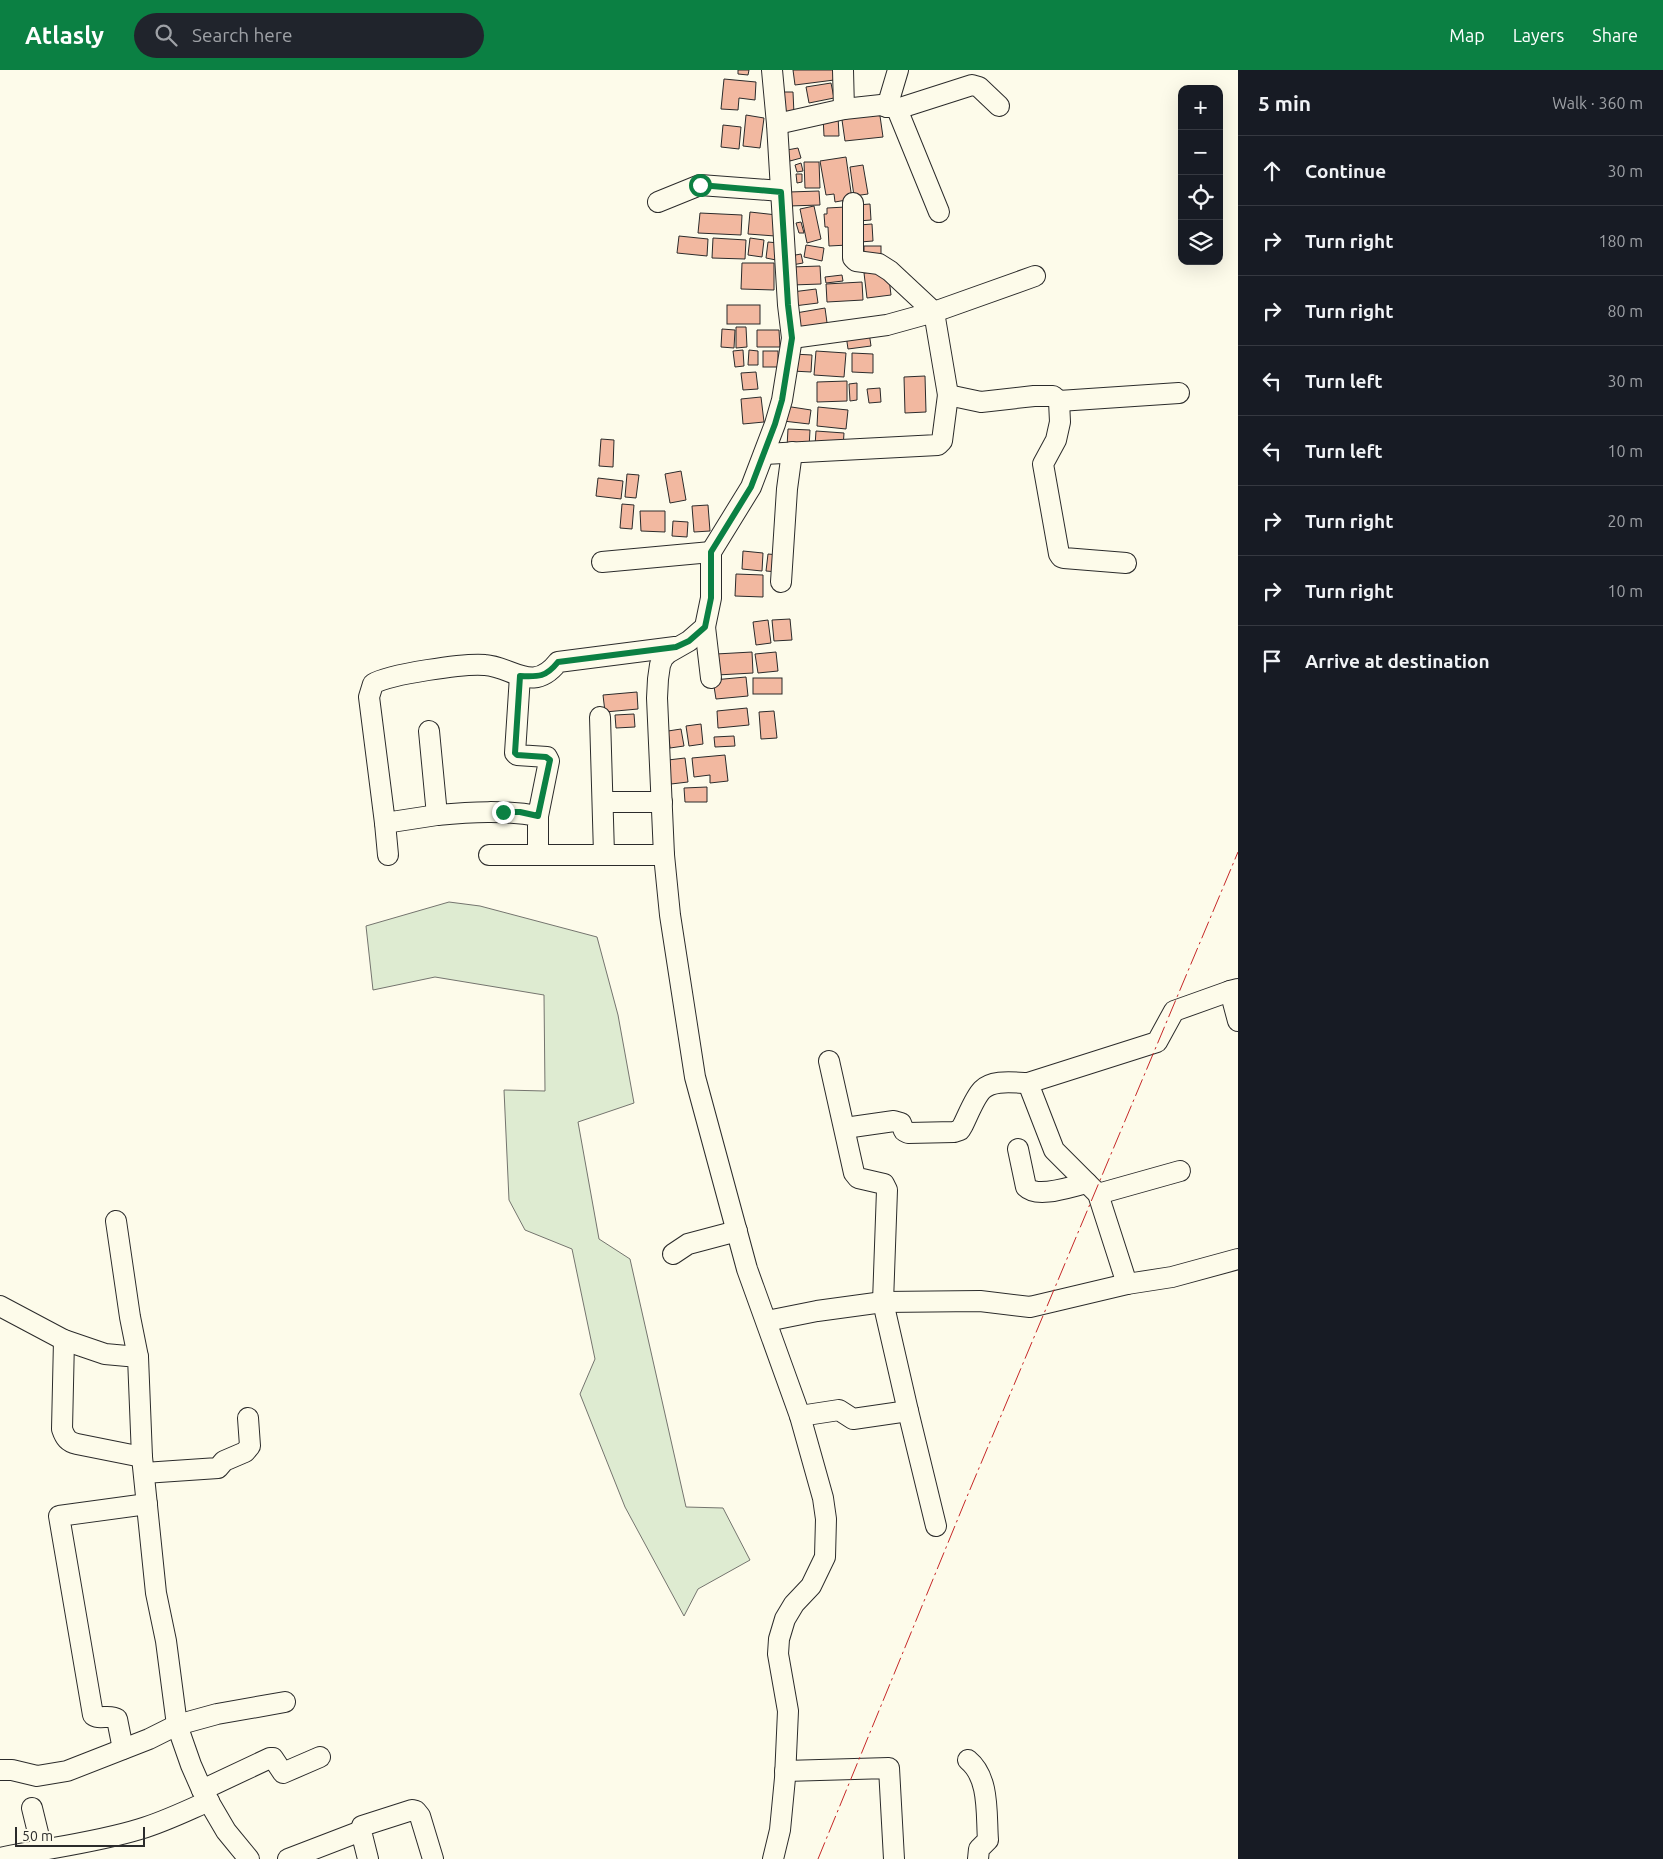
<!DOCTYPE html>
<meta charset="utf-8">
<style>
body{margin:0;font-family:Ubuntu,sans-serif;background:#20242c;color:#f1f3f6}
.controls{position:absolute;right:15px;top:15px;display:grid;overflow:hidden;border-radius:10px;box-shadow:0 5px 20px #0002}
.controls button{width:45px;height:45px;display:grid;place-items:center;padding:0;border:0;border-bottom:1px solid #363941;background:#171b24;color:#f1f3f6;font:25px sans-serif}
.scale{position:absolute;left:15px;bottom:12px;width:130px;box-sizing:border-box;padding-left:5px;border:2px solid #2b2b2b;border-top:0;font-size:14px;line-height:18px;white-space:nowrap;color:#2b2b2b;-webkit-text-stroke:4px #fdfbea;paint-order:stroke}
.stop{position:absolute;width:15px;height:15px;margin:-11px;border:4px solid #0b8043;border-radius:50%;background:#fff}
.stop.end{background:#0b8043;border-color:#fff;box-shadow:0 1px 5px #0008}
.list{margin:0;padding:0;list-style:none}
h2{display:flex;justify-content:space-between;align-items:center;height:65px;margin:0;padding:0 20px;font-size:21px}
h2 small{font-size:16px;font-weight:400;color:#9ea1a6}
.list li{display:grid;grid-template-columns:32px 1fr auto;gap:15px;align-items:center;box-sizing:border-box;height:70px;padding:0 20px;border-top:1px solid #363941}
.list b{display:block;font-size:19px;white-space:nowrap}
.list em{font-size:16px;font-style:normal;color:#9ea1a6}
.icon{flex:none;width:28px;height:28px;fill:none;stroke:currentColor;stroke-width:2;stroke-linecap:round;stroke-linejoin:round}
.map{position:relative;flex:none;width:1238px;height:1789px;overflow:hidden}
header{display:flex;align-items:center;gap:30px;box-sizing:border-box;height:70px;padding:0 25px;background:#0b8043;color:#fff}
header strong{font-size:24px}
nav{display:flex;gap:28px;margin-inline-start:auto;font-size:18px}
.search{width:350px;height:45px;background:#20242c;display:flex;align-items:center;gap:12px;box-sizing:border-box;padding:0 18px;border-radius:28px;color:#9ea1a6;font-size:19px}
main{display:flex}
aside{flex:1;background:#171b24}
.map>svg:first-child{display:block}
</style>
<header>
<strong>Atlasly</strong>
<div class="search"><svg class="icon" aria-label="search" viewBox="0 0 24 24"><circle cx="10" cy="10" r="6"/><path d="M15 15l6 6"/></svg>Search here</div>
<nav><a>Map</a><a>Layers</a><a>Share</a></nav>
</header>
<main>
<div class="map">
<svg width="1238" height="1789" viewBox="0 0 1238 1789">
<rect width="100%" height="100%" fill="#fdfbea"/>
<!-- green -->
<polygon fill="#deebd1" stroke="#74746e" points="449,832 480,836 597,867 618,945 634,1033 578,1052 599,1169 630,1189 686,1437 723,1438 750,1490 698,1519 684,1546 625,1437 580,1324 595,1289 572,1179 525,1160 509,1130 504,1020 545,1021 544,925 435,907 373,920 366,856"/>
<!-- building -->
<g fill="#f2b8a0" stroke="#2b2b2b">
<polygon points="738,0 749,0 748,5 738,4"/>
<polygon points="793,0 841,0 842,9 795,15"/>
<polygon points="724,9 756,12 755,30 739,28 738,40 721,39"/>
<polygon points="831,13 834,28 809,33 806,17"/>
<polygon points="781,22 793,22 794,44 781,44"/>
<polygon points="879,39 883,67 845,71 841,43"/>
<polygon points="746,45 764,48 760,78 743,76"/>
<polygon points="823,46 838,46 839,66 824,66"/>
<polygon points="723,55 741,57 739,79 721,77"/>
<polygon points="798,78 801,88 790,91 787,80"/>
<polygon points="846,87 852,129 835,132 834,124 826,125 820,91"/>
<polygon points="804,92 819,92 820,118 805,118"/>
<polygon points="801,93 803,101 797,102 795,95"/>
<polygon points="863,95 868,124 854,126 850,97"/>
<polygon points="796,104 802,104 802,112 797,113"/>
<polygon points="819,121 820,135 789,136 789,122"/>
<polygon points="870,134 871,150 858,151 857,135"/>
<polygon points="814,136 821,169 807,173 800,139"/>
<polygon points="846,137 848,175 829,176 828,157 825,157 824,144 827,144 827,138"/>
<polygon points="750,142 777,145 775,166 748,164"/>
<polygon points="700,143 742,145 741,165 698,163"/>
<polygon points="801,152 804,163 799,163 796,153"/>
<polygon points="872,154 873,171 860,172 859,155"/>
<polygon points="679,166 708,169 707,186 677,183"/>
<polygon points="713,168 746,170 745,189 712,188"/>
<polygon points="750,168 764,170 762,187 748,185"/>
<polygon points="768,172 779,173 776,190 766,188"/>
<polygon points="806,175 824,178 822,191 804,187"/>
<rect x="864" y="176" width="17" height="14"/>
<polygon points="801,184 803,193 792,195 790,186"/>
<polygon points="742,193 774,193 774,220 741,219"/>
<polygon points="820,196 821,214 792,215 791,197"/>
<polygon points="888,200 891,225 867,228 864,203"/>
<polygon points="842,205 843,211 826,213 825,207"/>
<polygon points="862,212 863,230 827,232 826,214"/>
<polygon points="816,219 818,233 794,236 792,222"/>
<rect x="727" y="235" width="33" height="19"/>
<polygon points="825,238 828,260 794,266 790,244"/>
<polygon points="736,257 746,257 747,277 736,278"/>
<polygon points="722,259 735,260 734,278 721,277"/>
<polygon points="757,260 779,260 780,277 757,277"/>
<polygon points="869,262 871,276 848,279 846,265"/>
<polygon points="743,280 744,296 735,297 733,281"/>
<polygon points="749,280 758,281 758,295 748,295"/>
<rect x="763" y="281" width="15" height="16"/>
<polygon points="816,281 846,283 844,307 814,305"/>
<polygon points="852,283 873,284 873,303 852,302"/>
<polygon points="793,284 812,285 811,302 792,301"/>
<polygon points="756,302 758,319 743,320 741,303"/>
<polygon points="925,306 926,342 905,343 904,307"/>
<polygon points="847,311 847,331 817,332 817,312"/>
<polygon points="857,313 857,330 850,331 849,314"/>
<polygon points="880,318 881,332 869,333 867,319"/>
<polygon points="761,327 764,352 743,354 741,329"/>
<polygon points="785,336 811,340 809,354 783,351"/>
<polygon points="818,337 848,340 846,359 817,356"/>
<polygon points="788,359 810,360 809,378 787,377"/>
<polygon points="816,361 844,363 843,378 815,376"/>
<polygon points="601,369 614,370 613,397 599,396"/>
<polygon points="681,401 686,430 670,433 665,404"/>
<polygon points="627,404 639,405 636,428 625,427"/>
<polygon points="598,408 623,411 621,429 596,426"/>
<polygon points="622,434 634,435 632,459 620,458"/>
<polygon points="708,435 710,461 694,462 692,436"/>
<polygon points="640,441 665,441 665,462 641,461"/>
<polygon points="673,451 688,452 687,467 672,466"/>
<polygon points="743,481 763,483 762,501 742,499"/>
<polygon points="768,484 779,485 778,502 766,501"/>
<polygon points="736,504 763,505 763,527 735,526"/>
<polygon points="790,549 792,570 774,571 772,550"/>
<polygon points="768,550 771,573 756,575 753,552"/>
<polygon points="752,582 753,603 717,605 716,584"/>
<polygon points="776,582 778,601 758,603 755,584"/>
<polygon points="746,607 748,626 716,629 713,610"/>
<rect x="753" y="608" width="29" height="16"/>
<polygon points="637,622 638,639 605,642 603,625"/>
<polygon points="747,638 749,655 718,658 717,641"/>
<polygon points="774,641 777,668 761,669 759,642"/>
<polygon points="634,644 635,657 616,658 615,645"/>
<polygon points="701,654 703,674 689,676 686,656"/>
<polygon points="681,659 684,676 670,678 668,661"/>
<polygon points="734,666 735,676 715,677 714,667"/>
<polygon points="725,685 728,711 710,713 710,705 694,707 692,688"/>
<polygon points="685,688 688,712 671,714 668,690"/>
<polygon points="707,717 707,732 685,732 684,718"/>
</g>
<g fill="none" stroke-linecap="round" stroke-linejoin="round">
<defs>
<g id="minor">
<polyline points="772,0 777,54 788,235 792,268 782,330 775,354 751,417 711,482 711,528 705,557 689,571 668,583 663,588 660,595 658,609 657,628 664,785 670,845 695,1007 747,1199 800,1346 823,1428 826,1449 825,1487 811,1516 794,1534 785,1549 779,1569 778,1584 788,1641 785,1708 780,1760 773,1789"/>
<polyline points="843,0 844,39"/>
<polyline points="887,37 898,0"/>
<polyline points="897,39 972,15 979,17 999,36"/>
<polyline points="777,54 844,39 881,35 887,37 894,36 897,39 939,142"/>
<polyline points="658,132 700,115 781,121"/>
<polyline points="853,133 853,188 856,191 879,194 890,201 934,242 948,325"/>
<polyline points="792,268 887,255 934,242 1035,206"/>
<polyline points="1059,331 1179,323"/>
<polyline points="764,384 938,375 942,371 948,325 981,332 1034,326 1053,326 1059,331 1060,352 1056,370 1043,394 1059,484 1061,487 1064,488 1126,493"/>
<polyline points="602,492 711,482"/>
<polyline points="781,512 787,419 792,382"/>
<polyline points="705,557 711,608"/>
<polyline points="520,606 515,683 517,685 547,687 549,691 538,746"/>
<polyline points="600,647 604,784"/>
<path d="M 429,661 L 437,745 C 471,742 505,740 538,746 L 538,785 L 664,785"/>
<polyline points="603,732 662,732"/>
<path d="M 437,745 L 385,753 L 369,627 L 373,614 C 389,604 466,593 485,595 C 513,597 533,624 558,592 L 675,577"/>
<polyline points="385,753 388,785"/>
<polyline points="489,785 538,785"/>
<polyline points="1238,919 1230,921 1238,951"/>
<polyline points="829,991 854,1103 858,1108 884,1114 887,1120 883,1232 908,1341 936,1456"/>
<path d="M 845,1058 L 894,1051 L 901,1053 L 904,1061 L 908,1063 L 954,1062 L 960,1060 L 963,1055 C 968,1045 975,1027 982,1020 C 993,1009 1015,1013 1028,1013"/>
<path d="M 1018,1079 L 1026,1117 C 1038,1129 1072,1116 1087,1113"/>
<polyline points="1098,1124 1180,1101"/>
<polyline points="116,1151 130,1247 138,1287"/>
<polyline points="673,1184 688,1174 737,1161"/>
<polyline points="1127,1214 1098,1124 1054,1080 1028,1013 1157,972 1174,941 1230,921"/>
<polyline points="0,1236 64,1270 105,1284 138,1287 142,1387 156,1523 166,1571 177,1655 191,1695 202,1720 226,1761 249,1789"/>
<polyline points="767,1251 817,1241 883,1232 980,1231 1030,1237 1127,1214 1172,1207 1238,1189"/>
<path d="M 64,1270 L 62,1359 C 65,1368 68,1372 77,1374 L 142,1387"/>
<polyline points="800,1346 839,1340 853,1349 908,1341"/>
<polyline points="144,1403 218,1398 224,1391 245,1382 250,1376 248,1348"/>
<path d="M 123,1679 L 117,1649 C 110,1644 99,1650 93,1645 L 59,1446 L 147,1434"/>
<path d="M 968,1690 C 990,1708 986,1744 988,1770 L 979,1779 L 978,1789"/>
<polyline points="0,1700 12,1700 37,1706 67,1701 149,1669 177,1655 217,1644 285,1632"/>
<polyline points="785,1701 889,1698 894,1789"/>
<polyline points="202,1720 270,1688 273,1688 283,1703 320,1687"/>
<polyline points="32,1738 42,1779"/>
<path d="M 0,1788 C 47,1778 95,1773 140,1759 C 164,1752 186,1741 209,1731"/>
<polyline points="288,1789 361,1761"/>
<polyline points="368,1789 361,1761 362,1756 412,1740 416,1741 420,1746 433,1789"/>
</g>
</defs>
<!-- minor casing -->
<use href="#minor" stroke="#2b2b2b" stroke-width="22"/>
<!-- minor -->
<use href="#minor" stroke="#fdfbea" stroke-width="20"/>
<!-- power -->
<polyline stroke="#c62828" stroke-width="1" stroke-dasharray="18 4 2.5 4" stroke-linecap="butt" points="818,1789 966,1429 1238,782"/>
</g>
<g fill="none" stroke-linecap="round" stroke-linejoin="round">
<!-- route -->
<path stroke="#0b8043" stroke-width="6" d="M 503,742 L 520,742 L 538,746 L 550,690 L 546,687 L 517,685 L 515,683 L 520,606 C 539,607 546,607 558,592 L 676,577 L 689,571 L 705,557 L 711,528 L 711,482 L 751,417 L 775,354 L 782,330 L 792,268 L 788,235 L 781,122 L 700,115"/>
</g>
</svg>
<div class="controls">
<button>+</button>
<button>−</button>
<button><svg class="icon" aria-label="locate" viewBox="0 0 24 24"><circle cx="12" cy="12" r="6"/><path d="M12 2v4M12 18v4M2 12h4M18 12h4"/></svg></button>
<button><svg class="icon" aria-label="layers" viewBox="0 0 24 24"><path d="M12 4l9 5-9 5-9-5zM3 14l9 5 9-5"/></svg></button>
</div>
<div class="scale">50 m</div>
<div class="stop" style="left:700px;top:115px"></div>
<div class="stop end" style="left:503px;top:742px"></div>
</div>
<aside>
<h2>5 min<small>Walk · 360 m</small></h2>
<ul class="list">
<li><svg class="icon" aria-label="ahead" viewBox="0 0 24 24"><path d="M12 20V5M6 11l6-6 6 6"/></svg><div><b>Continue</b></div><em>30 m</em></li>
<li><svg class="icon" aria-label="right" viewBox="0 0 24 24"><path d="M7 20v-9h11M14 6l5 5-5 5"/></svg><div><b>Turn right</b></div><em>180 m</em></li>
<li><svg class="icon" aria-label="right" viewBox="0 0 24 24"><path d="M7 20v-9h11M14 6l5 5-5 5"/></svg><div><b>Turn right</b></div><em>80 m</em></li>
<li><svg class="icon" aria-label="left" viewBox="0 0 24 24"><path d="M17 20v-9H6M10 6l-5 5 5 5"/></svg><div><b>Turn left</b></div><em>30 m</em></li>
<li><svg class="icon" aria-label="left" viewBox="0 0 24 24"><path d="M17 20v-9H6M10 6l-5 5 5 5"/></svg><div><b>Turn left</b></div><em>10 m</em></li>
<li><svg class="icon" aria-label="right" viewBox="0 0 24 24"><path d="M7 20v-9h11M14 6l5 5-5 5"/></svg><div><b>Turn right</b></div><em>20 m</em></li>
<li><svg class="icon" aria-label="right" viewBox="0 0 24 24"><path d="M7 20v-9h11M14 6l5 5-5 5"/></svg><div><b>Turn right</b></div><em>10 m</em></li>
<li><svg class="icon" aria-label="arrive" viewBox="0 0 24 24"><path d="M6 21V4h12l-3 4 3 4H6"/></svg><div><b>Arrive at destination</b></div></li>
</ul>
</aside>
</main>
